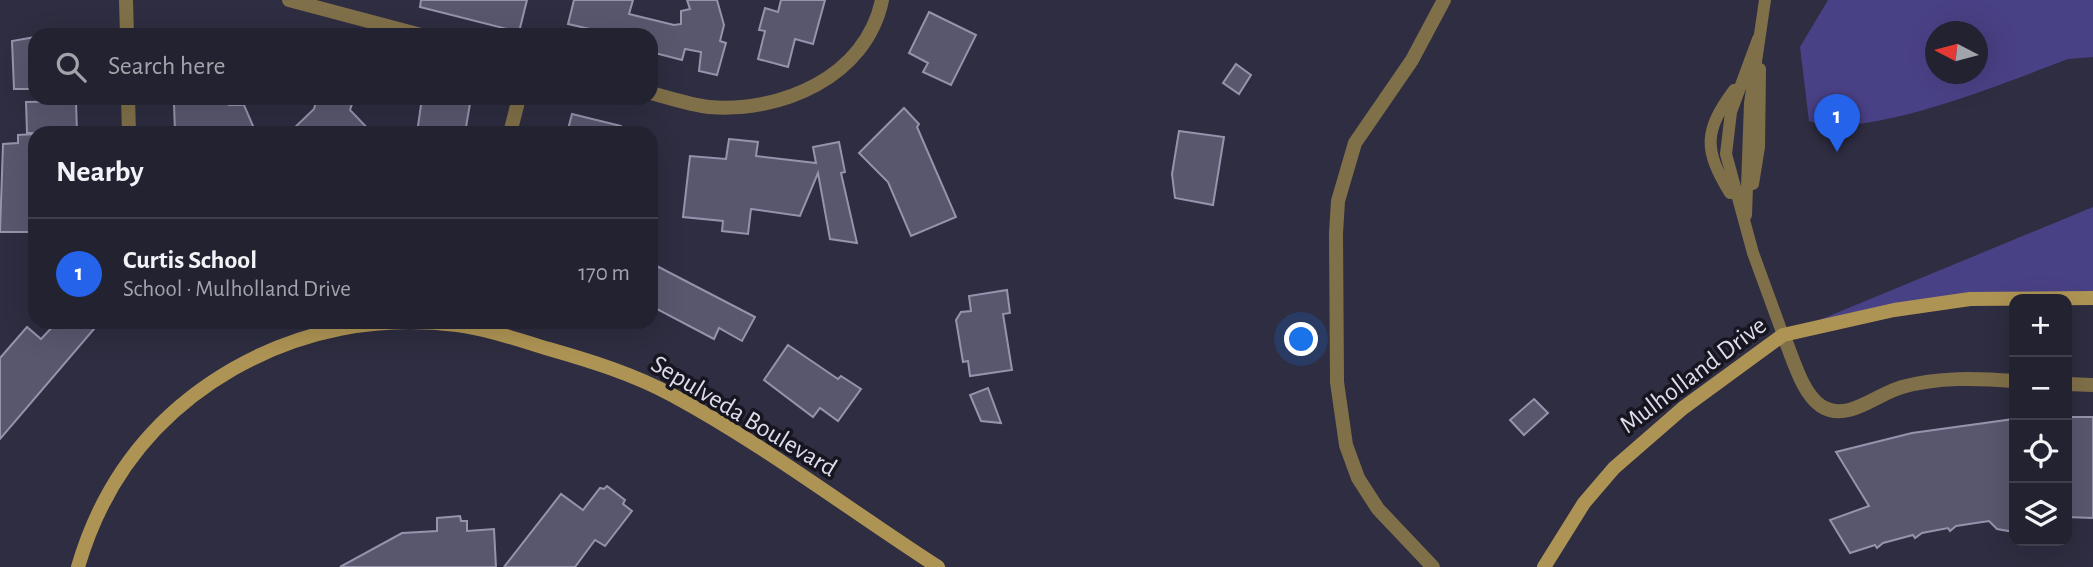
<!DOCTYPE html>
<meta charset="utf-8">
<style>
body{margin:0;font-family:"Alegreya Sans",sans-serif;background:#2e2f3d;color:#f1f3f6}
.controls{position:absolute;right:21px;bottom:21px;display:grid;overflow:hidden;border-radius:14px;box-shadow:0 7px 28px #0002}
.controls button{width:63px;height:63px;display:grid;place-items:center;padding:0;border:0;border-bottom:2px solid #3f3f4d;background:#222231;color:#f1f3f6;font:35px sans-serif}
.compass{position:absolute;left:1925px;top:21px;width:63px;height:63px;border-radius:50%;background:#222231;box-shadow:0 7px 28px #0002;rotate:276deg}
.you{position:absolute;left:1302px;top:340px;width:24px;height:24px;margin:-18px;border:5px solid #fff;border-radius:50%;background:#1a73e8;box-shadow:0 0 0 10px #1a73e833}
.badge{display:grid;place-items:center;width:46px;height:46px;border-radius:50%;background:#2563eb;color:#fff;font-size:23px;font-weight:700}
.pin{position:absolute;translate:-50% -58px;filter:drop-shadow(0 2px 4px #0008)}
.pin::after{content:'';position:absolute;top:37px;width:24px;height:21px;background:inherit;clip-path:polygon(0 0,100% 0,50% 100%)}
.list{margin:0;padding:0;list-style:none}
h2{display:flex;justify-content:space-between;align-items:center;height:91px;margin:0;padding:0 28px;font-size:30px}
h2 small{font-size:23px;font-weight:400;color:#a2a4ab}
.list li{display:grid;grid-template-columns:46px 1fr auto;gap:21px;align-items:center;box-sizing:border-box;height:112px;padding:0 28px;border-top:2px solid #3f3f4d}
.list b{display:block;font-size:26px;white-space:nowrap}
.list p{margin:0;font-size:23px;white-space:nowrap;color:#a2a4ab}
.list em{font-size:23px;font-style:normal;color:#a2a4ab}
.icon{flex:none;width:38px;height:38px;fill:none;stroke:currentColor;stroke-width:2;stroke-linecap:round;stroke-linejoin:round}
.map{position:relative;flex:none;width:2093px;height:567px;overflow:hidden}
.search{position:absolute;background:#222231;box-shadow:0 7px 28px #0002;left:28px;top:28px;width:630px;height:77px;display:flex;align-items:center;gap:18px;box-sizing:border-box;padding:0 24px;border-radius:21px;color:#a2a4ab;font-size:26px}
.panel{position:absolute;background:#222231;box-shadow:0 7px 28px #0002;left:28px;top:126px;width:630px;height:203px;border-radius:21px}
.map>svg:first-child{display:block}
</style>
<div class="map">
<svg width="2093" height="567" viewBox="0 0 2093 567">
<rect width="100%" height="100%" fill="#2e2d41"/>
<!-- green -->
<g fill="#494185" fill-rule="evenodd">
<path d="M 1828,0 L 2093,0 L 2093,57 L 2068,59 C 2011,80 1863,142 1809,121 L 1800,47 ZM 1936,32 L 1978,32 L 1978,74 L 1936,74 Z"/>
<polygon points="2093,207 2093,298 2021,296 1783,335"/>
</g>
<!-- building -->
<g fill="#58576e" stroke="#9494ad" stroke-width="2">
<polygon points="421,0 527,0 519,32 420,7"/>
<polygon points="574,0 633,0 629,14 674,25 681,24 681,11 690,9 687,0 717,0 724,25 720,41 726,43 717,75 699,71 701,52 685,49 682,60 651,52 651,35 589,35 590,29 568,24"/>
<polygon points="781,0 825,0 813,44 795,39 788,67 758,59 765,31 759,30 765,8 778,12"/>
<polygon points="929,12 976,35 951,85 923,72 928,63 909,53"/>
<polygon points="35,37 35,89 14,89 12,41"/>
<polygon points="1236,64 1251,75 1239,94 1223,83"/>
<polygon points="317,98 354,98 350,110 372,133 289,133 314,109"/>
<polygon points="422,98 471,98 465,133 417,133"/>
<polygon points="76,101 77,133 27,133 26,102"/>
<polygon points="229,103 229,105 244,105 256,133 175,133 174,104"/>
<polygon points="904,108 919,124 917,127 956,217 911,236 888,182 859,153"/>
<polygon points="572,114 621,126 620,133 567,133"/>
<polygon points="1179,131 1224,137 1213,205 1175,198 1172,174"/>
<polygon points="35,134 35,232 0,232 3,144 18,143 18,135"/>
<polygon points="729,139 758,142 756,156 816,163 813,147 839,142 845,172 841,173 857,243 830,239 818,173 800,216 751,209 748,234 722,231 723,221 683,217 690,156 726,159"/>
<polygon points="651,263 755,317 742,341 719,328 714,339 651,306"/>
<polygon points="1007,290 1010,313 1003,314 1012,370 970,376 968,361 963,362 956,320 961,312 971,311 969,296"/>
<polygon points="57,322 100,322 0,439 0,358 27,327 41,339"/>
<polygon points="788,345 838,379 841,376 861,389 838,421 820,408 813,417 764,380"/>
<polygon points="988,388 1001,423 981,421 970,395"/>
<polygon points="1534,399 1548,413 1524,435 1510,420"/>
<polygon points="2067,417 2093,417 2093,518 2067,517"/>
<polygon points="2014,419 2014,532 1997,529 1989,521 1956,526 1950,531 1948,528 1922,533 1915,538 1913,535 1883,543 1877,548 1875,545 1850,553 1830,520 1869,506 1836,452 1912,433"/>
<polygon points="607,486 625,500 623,504 632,511 605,546 595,540 575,567 504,567 561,494 583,510 600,488 604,489"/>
<polygon points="460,516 461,521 467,521 467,531 494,529 496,567 340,567 402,533 437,531 437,518"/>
</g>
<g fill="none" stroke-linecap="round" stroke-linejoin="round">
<!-- service -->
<g stroke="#807049" stroke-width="12">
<polyline points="1758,39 1731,112 1726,154 1753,253 1783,335"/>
<polyline points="1753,184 1759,147 1760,69"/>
<path d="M 1730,193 C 1704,150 1703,132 1734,90"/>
<polyline points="1746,215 1750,103 1765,0"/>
</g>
<!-- minor -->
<g stroke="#807049" stroke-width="14">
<polyline points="126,0 127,35"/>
<polyline points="289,0 421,35"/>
<path d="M 651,93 C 670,98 690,105 709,107 C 781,113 866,77 882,0"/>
<polyline points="128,98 129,133"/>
<polyline points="510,133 519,98"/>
<path d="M 1783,335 C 1793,357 1801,392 1821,406 C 1848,423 1876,394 1902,387 C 1938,377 1977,378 2014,381"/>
<polyline points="2067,384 2093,385"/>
<polyline points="1433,567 1378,509 1358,478 1346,445 1337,382 1336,233 1338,201 1355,143 1412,60 1444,0"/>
</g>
<!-- secondary -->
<g stroke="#ae9454" stroke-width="14">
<path d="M 78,567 C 103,481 155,414 233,369 C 301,330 379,315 457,325 C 488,329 519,340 549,349 C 591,361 633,374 672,395 C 763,444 851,511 938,567"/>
<polyline points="1544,567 1584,503 1614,468 1683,408 1783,335 1894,310 1970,299 2093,298"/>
</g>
</g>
<g text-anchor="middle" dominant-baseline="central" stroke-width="7" stroke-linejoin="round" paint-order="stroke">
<!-- street labels -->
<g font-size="26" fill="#dcdcea" stroke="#171620">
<text transform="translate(1693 375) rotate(-37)">Mulholland Drive</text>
<text transform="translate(744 416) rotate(31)">Sepulveda Boulevard</text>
</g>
</g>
</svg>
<div class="controls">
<button>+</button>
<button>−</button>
<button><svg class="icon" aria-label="locate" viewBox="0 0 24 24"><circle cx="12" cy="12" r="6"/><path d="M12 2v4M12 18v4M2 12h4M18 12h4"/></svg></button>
<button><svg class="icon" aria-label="layers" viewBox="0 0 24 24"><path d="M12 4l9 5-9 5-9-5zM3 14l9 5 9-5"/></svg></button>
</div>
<svg class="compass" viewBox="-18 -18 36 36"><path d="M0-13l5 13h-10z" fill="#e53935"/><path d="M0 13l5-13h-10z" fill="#a2a4ab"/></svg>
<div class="you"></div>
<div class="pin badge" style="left:1837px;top:152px">1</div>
<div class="search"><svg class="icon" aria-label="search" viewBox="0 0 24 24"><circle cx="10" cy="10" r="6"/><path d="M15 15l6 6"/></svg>Search here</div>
<section class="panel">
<h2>Nearby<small></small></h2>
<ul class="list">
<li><span class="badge">1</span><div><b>Curtis School</b><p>School · Mulholland Drive</p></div><em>170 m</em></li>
</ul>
</section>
</div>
